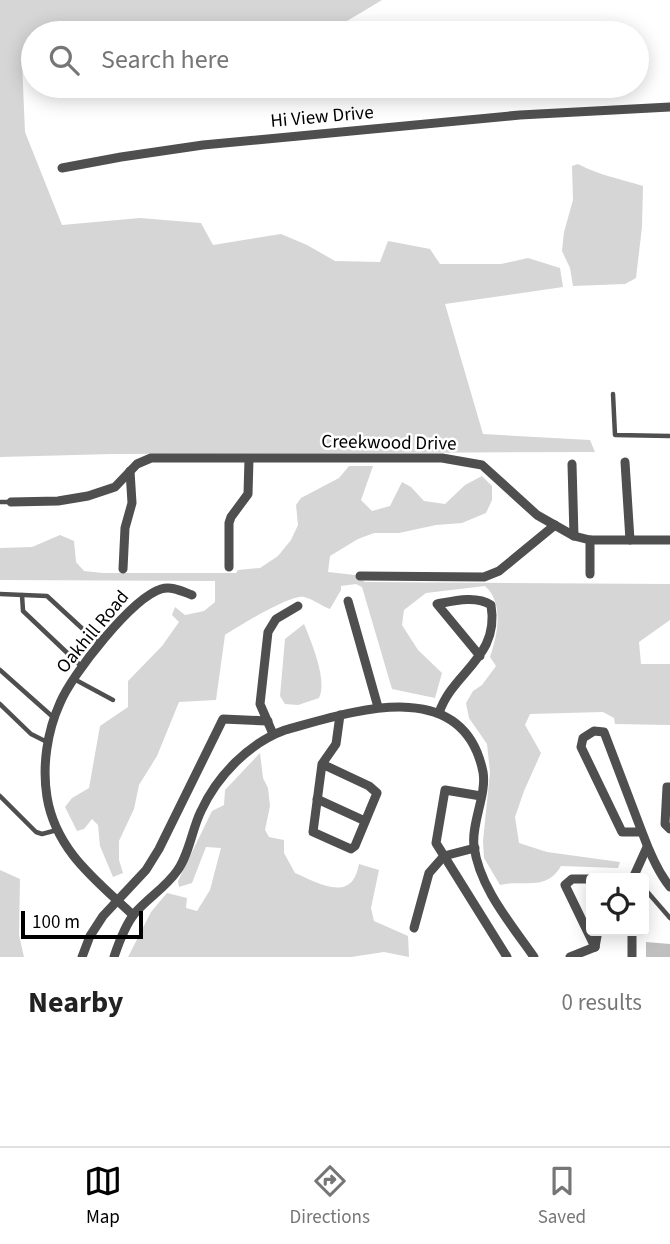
<!DOCTYPE html>
<style>
body{margin:0;font-family:"Source Sans 3",sans-serif;background:#f6f6f6;color:#222}
.controls{position:absolute;right:21px;bottom:21px;display:grid;overflow:hidden;border-radius:7px;box-shadow:0 4px 18px #0003}
.controls button{width:63px;height:63px;display:grid;place-items:center;padding:0;border:0;border-bottom:2px solid #e0e0e0;background:#fff;color:#222;font:35px sans-serif}
.scale{position:absolute;left:21px;bottom:18px;width:122px;box-sizing:border-box;padding-left:7px;border:4px solid #000;border-top:0;font-size:19px;line-height:24px;white-space:nowrap;color:#000;-webkit-text-stroke:5px #fff;paint-order:stroke}
.list{margin:0;padding:0;list-style:none}
h2{display:flex;justify-content:space-between;align-items:center;height:91px;margin:0;padding:0 28px;font-size:30px}
h2 small{font-size:23px;font-weight:400;color:#767676}
.icon{flex:none;width:38px;height:38px;fill:none;stroke:currentColor;stroke-width:2;stroke-linecap:round;stroke-linejoin:round}
.map{position:relative;flex:none;width:670px;height:957px;overflow:hidden}
.search{position:absolute;background:#fff;box-shadow:0 4px 18px #0003;left:21px;right:21px;top:21px;height:77px;display:flex;align-items:center;gap:18px;box-sizing:border-box;padding:0 24px;border-radius:38px;color:#767676;font-size:26px}
.sheet{height:189px;background:#fff}
nav{display:flex;justify-content:space-around;align-items:center;box-sizing:border-box;height:98px;border-top:2px solid #e0e0e0;background:#fff;font-size:19px;color:#767676}
nav a{display:grid;justify-items:center;gap:4px}
nav .on{color:#000}
.map>svg:first-child{display:block}
</style>
<div class="map">
<svg width="670" height="957" viewBox="0 0 670 957">
<rect width="100%" height="100%" fill="#fff"/>
<!-- green -->
<g fill="#d6d6d6">
<polygon points="0,0 382,0 327,33 33,33 33,58 22,62 25,132 62,225 140,218 201,223 213,245 281,234 307,245 335,261 380,262 388,241 430,249 440,264 501,264 528,258 560,268 563,287 445,304 483,434 590,440 595,452 113,454 0,457"/>
<path d="M 578,164 C 598,175 621,179 643,186 L 642,227 L 636,278 L 625,284 L 573,286 L 570,268 L 562,251 L 564,232 L 573,200 L 572,166 Z"/>
<path d="M 349,466 L 373,466 L 361,500 L 372,511 L 390,506 L 402,482 L 411,487 L 424,501 L 445,504 L 465,485 L 482,476 L 492,486 L 492,500 L 486,513 L 462,523 L 436,525 L 399,533 L 374,533 L 358,539 L 330,556 L 328,572 L 355,575 L 365,582 L 670,584 L 670,620 L 639,642 L 641,664 L 670,664 L 670,725 L 615,724 L 614,718 L 603,712 L 530,714 L 525,725 L 541,753 L 524,791 L 515,817 L 519,843 L 547,852 L 620,862 L 618,868 L 561,866 C 546,892 524,879 500,885 L 484,858 L 483,841 L 490,772 L 487,744 L 469,718 L 466,703 L 473,691 L 482,685 L 496,666 L 490,657 C 498,634 504,603 485,586 L 426,593 L 404,610 L 402,625 L 418,650 L 442,673 L 435,698 L 392,689 L 362,587 L 356,584 L 341,586 L 341,590 L 330,609 C 322,606 313,599 304,597 C 291,594 239,626 225,635 L 216,700 L 179,702 L 157,756 L 139,785 L 134,809 L 119,841 L 119,860 L 123,873 L 113,877 L 100,846 L 98,825 L 92,819 L 84,829 L 77,831 L 65,807 L 72,798 L 89,788 L 100,726 L 128,707 L 128,681 L 162,646 L 179,622 L 172,615 L 175,607 L 185,615 L 204,611 L 215,602 L 215,581 L 0,580 L 0,548 L 32,547 L 60,535 L 74,541 L 76,562 L 84,571 L 103,573 L 236,573 L 238,570 L 260,568 L 278,556 L 291,540 L 298,525 L 296,505 L 301,498 L 339,478 Z"/>
<path d="M 304,624 C 311,641 328,681 319,698 L 298,705 L 285,704 L 280,696 L 285,639 Z"/>
<path d="M 260,753 L 263,778 L 268,788 L 270,806 L 265,830 L 269,837 L 284,840 L 284,853 L 295,873 C 310,879 340,898 353,880 C 356,876 358,869 359,864 L 379,870 L 371,908 L 374,921 L 408,936 L 409,957 L 384,952 L 351,957 L 128,957 L 151,912 L 167,893 L 187,898 L 186,908 L 197,911 L 210,890 L 221,848 L 206,847 L 192,883 L 179,887 L 178,881 L 212,811 L 224,805 L 225,790 Z"/>
<polygon points="0,870 20,879 19,935 24,957 0,957"/>
</g>
<!-- building -->
<polygon fill="#bfbfbf" points="646,942 670,944 670,957 646,957"/>
<g fill="none" stroke-linecap="round" stroke-linejoin="round">
<!-- lane -->
<g stroke="#4f4f4f" stroke-width="4.5">
<polyline points="613,394 615,435 670,436"/>
<polyline points="0,502 10,502"/>
<polyline points="0,594 47,596 99,644"/>
<polyline points="22,595 23,611 81,666"/>
<polyline points="0,670 54,718"/>
<polyline points="74,679 113,700"/>
<polyline points="0,704 31,734 47,742"/>
<polyline points="0,796 36,832 42,834 57,830"/>
<polyline points="644,888 670,918"/>
</g>
<!-- street -->
<g stroke="#4f4f4f" stroke-width="9">
<polyline points="62,168 121,157 203,145 520,115 670,107"/>
<polyline points="625,462 630,540"/>
<polyline points="572,464 574,536"/>
<polyline points="11,502 58,501 88,496 115,487 137,464 151,458 442,458 482,465 537,515 574,536 590,540 670,540"/>
<polyline points="590,540 590,574"/>
<polyline points="229,567 229,523 231,517 248,494 249,459"/>
<polyline points="123,569 125,528 132,503 130,471"/>
<polyline points="360,576 484,577 499,571 555,525"/>
<polyline points="348,601 378,707"/>
<path d="M 439,713 C 453,671 500,658 491,605 C 476,595 453,601 437,604 L 480,656"/>
<polyline points="273,734 260,704 268,632 276,619 298,606"/>
<polyline points="322,764 369,786 377,793 355,846 351,849 313,832 322,764 336,744 340,715"/>
<polyline points="670,787 667,787 665,824 670,829"/>
<polyline points="481,796 445,790 436,843 507,957"/>
<polyline points="317,799 365,821"/>
<path d="M 642,832 L 622,832 L 581,747 L 583,738 L 594,731 L 604,732 L 642,832 C 649,851 657,871 670,887"/>
<polyline points="633,878 647,847"/>
<polyline points="591,879 572,879 565,885 595,947"/>
<path d="M 133,915 C 96,880 56,851 47,797 C 42,766 47,732 60,703 C 72,674 132,598 161,589 C 172,586 181,591 192,595"/>
<polyline points="414,928 429,873 444,856 475,848"/>
<polyline points="595,947 598,931"/>
<polyline points="82,957 90,936 103,916 146,870 159,849 223,719 268,721"/>
<path d="M 114,957 C 119,942 125,925 135,913 C 148,898 166,887 177,871 C 189,855 192,829 201,811 C 217,776 249,743 285,730 C 351,712 463,673 483,772 C 487,794 471,824 474,846 C 479,887 511,924 534,957"/>
<polyline points="570,957 595,947"/>
<polyline points="632,957 632,931"/>
</g>
</g>
<g text-anchor="middle" dominant-baseline="central" stroke-width="5" stroke-linejoin="round" paint-order="stroke">
<!-- street labels -->
<g font-size="19" fill="#000" stroke="#fff">
<text transform="translate(322 117) rotate(-5)">Hi View Drive</text>
<text transform="translate(389 443) rotate(1)">Creekwood Drive</text>
<text transform="translate(93 632) rotate(-50)">Oakhill Road</text>
</g>
</g>
</svg>
<div class="controls">
<button><svg class="icon" aria-label="locate" viewBox="0 0 24 24"><circle cx="12" cy="12" r="6"/><path d="M12 2v4M12 18v4M2 12h4M18 12h4"/></svg></button>
</div>
<div class="scale">100 m</div>
<div class="search"><svg class="icon" aria-label="search" viewBox="0 0 24 24"><circle cx="10" cy="10" r="6"/><path d="M15 15l6 6"/></svg>Search here</div>
</div>
<section class="sheet">
<h2>Nearby<small>0 results</small></h2>
<ul class="list">
</ul>
</section>
<nav>
<a class="on"><svg class="icon" aria-label="map" viewBox="0 0 24 24"><path d="M3 6l6-2 6 2 6-2v14l-6 2-6-2-6 2zM9 4v14M15 6v14"/></svg>Map</a>
<a><svg class="icon" aria-label="directions" viewBox="0 0 24 24"><path d="M12 3l9 9-9 9-9-9zM9 14v-3h6M13 9l2 2-2 2"/></svg>Directions</a>
<a><svg class="icon" aria-label="saved" viewBox="0 0 24 24"><path d="M7 4h10v16l-5-4-5 4z"/></svg>Saved</a>
</nav>
